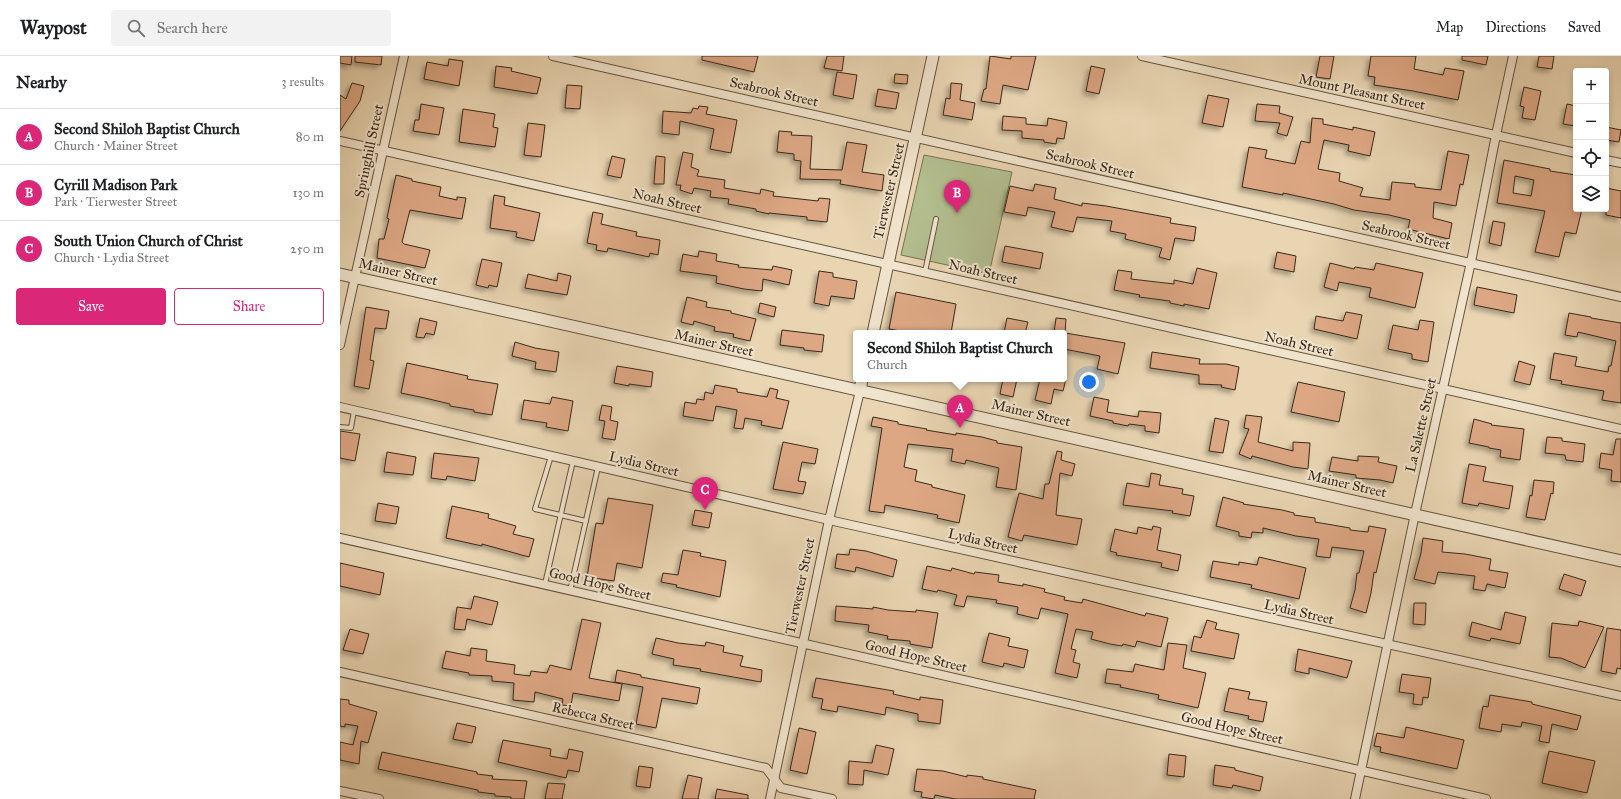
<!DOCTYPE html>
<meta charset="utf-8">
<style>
body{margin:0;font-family:"IM FELL Great Primer",serif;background:#f2f2f2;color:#202124}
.controls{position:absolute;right:12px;top:12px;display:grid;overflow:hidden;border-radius:4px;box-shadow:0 2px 6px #0003}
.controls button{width:36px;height:36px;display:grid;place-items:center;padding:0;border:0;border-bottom:1px solid #e0e0e0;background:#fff;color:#202124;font:20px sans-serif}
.you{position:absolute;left:749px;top:326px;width:14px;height:14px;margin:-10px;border:3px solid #fff;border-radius:50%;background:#1a73e8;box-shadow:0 0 0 6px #1a73e833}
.badge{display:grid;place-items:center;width:26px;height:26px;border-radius:50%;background:#db2777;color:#fff;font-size:13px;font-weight:700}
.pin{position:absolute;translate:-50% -33px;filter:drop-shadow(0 1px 2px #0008)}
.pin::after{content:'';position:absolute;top:21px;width:14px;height:12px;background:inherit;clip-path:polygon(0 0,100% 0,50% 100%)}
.popup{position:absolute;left:513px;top:274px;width:214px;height:52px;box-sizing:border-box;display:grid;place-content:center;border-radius:4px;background:#fff;filter:drop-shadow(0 1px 3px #0005);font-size:13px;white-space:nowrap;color:#757577}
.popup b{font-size:15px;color:#202124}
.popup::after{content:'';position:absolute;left:50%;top:100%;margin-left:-8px;border:8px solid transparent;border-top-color:#fff}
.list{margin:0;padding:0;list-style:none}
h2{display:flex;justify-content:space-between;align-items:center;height:52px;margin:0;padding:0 16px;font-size:17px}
h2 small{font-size:13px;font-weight:400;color:#757577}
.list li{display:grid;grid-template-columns:26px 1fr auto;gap:12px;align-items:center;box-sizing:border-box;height:56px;padding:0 16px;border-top:1px solid #e0e0e0}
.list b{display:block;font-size:15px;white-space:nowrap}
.list p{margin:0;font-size:13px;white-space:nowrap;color:#757577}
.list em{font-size:13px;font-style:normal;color:#757577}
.actions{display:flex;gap:8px;padding:12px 16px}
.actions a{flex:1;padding:9px 0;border:1px solid #db2777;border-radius:4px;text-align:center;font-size:14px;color:#db2777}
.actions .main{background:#db2777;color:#fff}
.icon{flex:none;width:22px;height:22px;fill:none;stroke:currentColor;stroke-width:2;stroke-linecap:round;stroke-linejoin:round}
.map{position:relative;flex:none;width:1281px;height:743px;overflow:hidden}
header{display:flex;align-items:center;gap:24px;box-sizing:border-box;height:56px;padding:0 20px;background:#fff;border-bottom:1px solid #e0e0e0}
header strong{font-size:19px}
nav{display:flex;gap:22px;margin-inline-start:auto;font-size:14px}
.search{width:280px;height:36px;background:#f2f2f2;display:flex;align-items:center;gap:10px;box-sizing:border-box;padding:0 14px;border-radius:4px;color:#757577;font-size:15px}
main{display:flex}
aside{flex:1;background:#fff}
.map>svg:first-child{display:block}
</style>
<header>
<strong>Waypost</strong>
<div class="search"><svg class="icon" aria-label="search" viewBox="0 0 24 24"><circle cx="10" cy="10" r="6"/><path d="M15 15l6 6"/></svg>Search here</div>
<nav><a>Map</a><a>Directions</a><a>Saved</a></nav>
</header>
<main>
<aside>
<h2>Nearby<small>3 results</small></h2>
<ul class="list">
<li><span class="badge">A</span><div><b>Second Shiloh Baptist Church</b><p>Church · Mainer Street</p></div><em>80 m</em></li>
<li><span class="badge">B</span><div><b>Cyrill Madison Park</b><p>Park · Tierwester Street</p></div><em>130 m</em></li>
<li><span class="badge">C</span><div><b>South Union Church of Christ</b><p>Church · Lydia Street</p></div><em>250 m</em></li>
</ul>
<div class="actions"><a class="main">Save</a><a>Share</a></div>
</aside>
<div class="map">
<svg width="1281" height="743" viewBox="0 0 1281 743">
<defs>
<filter id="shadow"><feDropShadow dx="-3.5" dy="3.5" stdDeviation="2" flood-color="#0004"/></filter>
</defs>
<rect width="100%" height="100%" fill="#e9d5b2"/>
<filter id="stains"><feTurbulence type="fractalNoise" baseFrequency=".005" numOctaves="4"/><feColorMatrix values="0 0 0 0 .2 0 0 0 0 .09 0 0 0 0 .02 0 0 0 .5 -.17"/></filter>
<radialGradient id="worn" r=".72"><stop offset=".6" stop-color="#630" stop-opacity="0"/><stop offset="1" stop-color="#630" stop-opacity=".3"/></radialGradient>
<!-- green -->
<polygon fill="#b3be8f" stroke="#767454" points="584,99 672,116 649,218 561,199"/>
<!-- building -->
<g fill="#dda784" stroke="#38291a" fill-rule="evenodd" filter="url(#shadow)">
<polygon points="0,0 12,0 11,9 0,7"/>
<polygon points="15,0 42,0 41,9 15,6"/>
<polygon points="362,0 418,0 414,16 362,4"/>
<polygon points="487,0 504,0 502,15 484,12"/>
<polygon points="650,0 671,3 671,0 696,0 688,34 663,29 660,48 641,45 644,33 646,33"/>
<polygon points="980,0 994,0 990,23 976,21"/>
<polygon points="1031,0 1076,0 1074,13 1103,19 1105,12 1124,15 1118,44 1073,35 1034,29 1035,21 1028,20"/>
<polygon points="1122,0 1148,0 1146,9 1122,4"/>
<polygon points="1199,0 1214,0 1212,13 1197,11"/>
<polygon points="109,3 123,5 119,30 84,23 87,6 108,10"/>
<polygon points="156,10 172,12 171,15 201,22 197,38 154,31"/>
<polygon points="751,10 765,13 759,38 746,35"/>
<polygon points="497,16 517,19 513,43 493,39"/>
<polygon points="555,18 568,19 567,28 554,27"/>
<polygon points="12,27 24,30 20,45 0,75 0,39 6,43"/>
<polygon points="611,27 622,28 620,44 635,47 632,64 603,59 606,42 610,43"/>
<polygon points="227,29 242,30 240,53 225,52"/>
<polygon points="1184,31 1201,35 1195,64 1182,62 1184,51 1180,50"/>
<polygon points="538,33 559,37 556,53 535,50"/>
<polygon points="868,39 889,43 883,71 862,67"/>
<polygon points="81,48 104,52 99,79 73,75 75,64 79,64"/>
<polygon points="917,48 940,50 939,57 953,61 947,80 937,77 940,67 915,65"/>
<polygon points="1227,48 1236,50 1236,70 1223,68"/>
<polygon points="359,50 368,51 366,58 397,64 391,97 370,93 374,73 340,65 339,79 322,77 323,55 351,57 353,52 358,53"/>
<polygon points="123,53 155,58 153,71 158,72 155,91 119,86"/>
<polygon points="663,60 686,62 686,68 707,70 708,62 727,66 724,83 717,82 716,88 704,86 704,84 682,82 682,75 662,74"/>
<polygon points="972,62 983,63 983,68 1013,74 1013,71 1035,76 1030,100 1008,95 1009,89 984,84 978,113 1000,117 999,125 1023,132 1020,140 1050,144 1052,126 1075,128 1075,131 1101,134 1108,95 1129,99 1123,129 1120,128 1116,150 1094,146 1093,162 1112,167 1109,183 1068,173 1070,164 1049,159 1014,154 994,148 943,137 943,139 902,131 909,91 927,94 925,102 955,108 961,85 970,87"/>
<polygon points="188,67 205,69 201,101 184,99"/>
<polygon points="1266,71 1281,74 1279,86 1266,84"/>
<polygon points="439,75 452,76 451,79 472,80 470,113 502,114 507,86 527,89 522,116 544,119 542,135 500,128 501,124 460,123 461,105 454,104 454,98 437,96"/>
<polygon points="343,96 353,98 351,111 359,114 357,120 385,124 384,132 420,138 421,133 434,136 433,140 478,145 479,142 490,143 487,166 467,164 467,161 429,157 429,158 416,155 416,153 388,148 389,143 370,141 371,135 354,132 352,138 340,134 341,129 336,129"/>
<polygon points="272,100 285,103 281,122 267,119"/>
<polygon points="316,100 325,101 324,128 314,128"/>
<path d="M 1164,104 L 1210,113 L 1210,115 L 1236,119 L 1236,153 L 1242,153 L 1236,178 L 1225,176 L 1219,201 L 1195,196 L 1205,155 L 1157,147 ZM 1175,120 L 1194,124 L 1191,140 L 1173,137 Z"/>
<polygon points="56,119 72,123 72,125 101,131 99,140 117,144 117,141 126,142 122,163 70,154 62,186 64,188 90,194 85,212 37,202 39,183 44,183 49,163 47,162"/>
<polygon points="695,128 716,132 714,143 742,150 742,147 766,150 831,162 830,167 856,171 854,185 835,182 830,204 819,201 822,192 785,183 786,178 770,175 772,165 737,161 733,176 711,171 715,156 688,151 686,160 664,156 670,130 693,135"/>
<polygon points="1266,132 1281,135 1281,162 1266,159"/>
<polygon points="154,139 165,141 164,149 200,157 194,185 176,181 177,176 150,172"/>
<polygon points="253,156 263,158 261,168 297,176 296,180 320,184 318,199 310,197 309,201 268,192 267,196 256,194 257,189 247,187"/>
<polygon points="1153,165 1165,167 1161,190 1149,187"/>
<polygon points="665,190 703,197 700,213 662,206"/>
<polygon points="359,195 377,198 376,205 399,209 398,211 432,214 433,210 452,214 449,229 423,223 422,235 404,233 376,227 377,220 340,215 343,198 358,201"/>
<polygon points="937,196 956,200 954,216 934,212"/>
<polygon points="142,203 162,207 157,231 149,229 148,232 136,229"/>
<polygon points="990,207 1014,213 1015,211 1034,214 1036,207 1083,217 1075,252 1029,241 1031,232 999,226 997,235 984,231"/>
<polygon points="857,212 877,217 869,253 844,248 844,250 830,247 830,245 799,241 800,239 774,234 778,214 792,216 791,223 834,228 834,224 853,228"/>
<polygon points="479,215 493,217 493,221 517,225 514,243 491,240 489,250 474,247"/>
<polygon points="218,217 231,220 227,239 185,232 188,218 217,225"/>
<polygon points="1137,231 1177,239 1174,257 1134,249"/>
<polygon points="556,236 616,248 611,277 572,277 549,273"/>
<polygon points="347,241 367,246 366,251 391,255 391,257 416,263 410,285 393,281 394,278 374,275 375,271 354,265 353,269 341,266"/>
<polygon points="420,247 436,251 434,261 418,257"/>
<polygon points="26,251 49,255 46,273 35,272 30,304 34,305 29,333 14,330"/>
<polygon points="1006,256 1022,259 1017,283 974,273 976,260 1003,265"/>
<polygon points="1229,257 1251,261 1251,262 1281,267 1281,347 1262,344 1264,335 1221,328 1222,325 1210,323 1214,297 1237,301 1235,310 1268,316 1269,310 1271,310 1276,285 1238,276 1237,281 1225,279"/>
<polygon points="80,262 97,266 94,279 86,277 84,282 76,281"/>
<polygon points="667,262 688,266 685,277 664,277"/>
<polygon points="716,262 726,263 725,277 785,287 778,318 757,313 760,300 724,293 724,277 714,277"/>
<polygon points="1080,264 1094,266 1088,306 1072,303 1072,298 1048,293 1053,269 1078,274"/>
<polygon points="442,274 484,279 482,296 464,294 464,292 440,289"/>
<polygon points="175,286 195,292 219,296 216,316 195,313 196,306 172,300"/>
<polygon points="812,296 860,303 859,308 886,308 899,311 895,334 881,331 882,329 859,328 859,319 810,312"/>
<polygon points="1179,305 1195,310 1190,329 1174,325"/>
<polygon points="67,307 128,320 127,323 158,328 152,359 134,356 134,354 110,350 110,348 85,342 61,337"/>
<polygon points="277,310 313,316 311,331 289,328 289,330 274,327"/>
<polygon points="663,323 677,323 673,341 660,338"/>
<polygon points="700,323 726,323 723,335 714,333 711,348 695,344"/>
<polygon points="958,326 1005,336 999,366 951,356"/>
<polygon points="375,329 397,333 397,336 427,341 430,332 438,334 436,342 449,345 442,373 421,369 422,365 405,362 403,373 394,372 397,354 376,350 373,365 343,360 345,346 356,348 357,343 364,344 365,336 373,338"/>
<polygon points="212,341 233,345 228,375 206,371 207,367 181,363 184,344 210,348"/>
<polygon points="754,341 769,344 767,356 798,361 799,355 821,357 819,377 805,375 805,370 789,368 788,370 773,367 773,365 750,360"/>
<polygon points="262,349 272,351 270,364 278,366 275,384 262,382 265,365 259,364"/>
<polygon points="906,359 922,361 918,386 953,395 953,386 970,387 968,413 953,411 912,400 911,403 899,398 909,373 904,372"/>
<polygon points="533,361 558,366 558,368 587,373 586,374 616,379 616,377 642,381 657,385 657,387 682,391 676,434 656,431 659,412 626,404 625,408 611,405 613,393 568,388 564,411 577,414 575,425 592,429 592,431 625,439 619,467 597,462 598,459 545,449 544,457 529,455 542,372 531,370"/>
<polygon points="875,362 889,365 883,397 869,395"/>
<polygon points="1134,363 1152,368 1151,369 1184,373 1180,404 1160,401 1161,394 1149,392 1149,391 1129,387"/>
<polygon points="0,375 20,378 15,405 0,402"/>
<polygon points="1207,381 1222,382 1222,385 1245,388 1243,406 1226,404 1225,399 1205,397"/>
<polygon points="1276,383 1281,383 1281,426 1271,425 1272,414 1259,412 1261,397 1273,399"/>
<polygon points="443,386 478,393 475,408 462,406 458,425 466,426 463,438 433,433"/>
<polygon points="717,395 722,396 721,404 735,408 732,420 720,417 716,459 742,463 737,489 684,479 682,485 668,481 679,437 703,443 705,428 709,428"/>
<polygon points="47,396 76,401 73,419 44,416"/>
<polygon points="94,397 139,402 135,425 107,420 106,424 91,422"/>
<polygon points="1018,400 1039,401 1038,406 1057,410 1053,427 1040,424 1016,422 1016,419 989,415 992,401 1018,405"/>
<polygon points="1129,408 1146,411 1143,425 1173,430 1169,453 1139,447 1138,450 1122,447"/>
<polygon points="811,417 821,419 819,429 843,433 842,438 854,440 850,460 832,457 833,455 783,449 787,427 809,431"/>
<polygon points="1194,424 1214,426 1213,438 1211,437 1205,464 1186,461 1190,439 1192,440"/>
<polygon points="883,441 904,447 903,448 942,454 954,457 954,459 975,462 975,466 1010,472 1010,474 1028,476 1029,470 1046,473 1036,517 1034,516 1031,537 1026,557 1010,552 1015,534 1017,517 1019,517 1024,495 992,491 990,502 976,500 979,483 956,480 923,472 923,477 912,476 911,482 899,480 899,476 876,470"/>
<polygon points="268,442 313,449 302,512 277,507 274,525 247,521 256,467 263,468"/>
<polygon points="38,447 59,451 56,468 35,465"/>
<polygon points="112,450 149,458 148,462 176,470 173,478 194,483 189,501 142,488 142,490 106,482"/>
<polygon points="355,454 372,457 369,472 352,469"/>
<polygon points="813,470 821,472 817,494 841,499 838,515 821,511 822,507 776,499 777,497 770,495 775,473 797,478 798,471 812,474"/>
<polygon points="1083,482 1103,485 1102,496 1125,498 1151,503 1149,514 1168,517 1165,532 1147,528 1145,535 1133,533 1135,520 1098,516 1095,528 1074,523 1081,497"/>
<polygon points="510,493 526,495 557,504 553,521 516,511 515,516 495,512 497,498 509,499"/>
<polygon points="343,494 361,497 360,500 386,505 380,541 336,531 337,529 321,526 323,517 338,519"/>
<polygon points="919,501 966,512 959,543 911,532 912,529 870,521 873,505 899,509 899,506 917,509"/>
<polygon points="0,507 44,517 40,539 0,530"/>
<polygon points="587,510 611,515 612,512 634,518 635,516 659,519 658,526 683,530 683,528 705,533 704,536 725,541 724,544 742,547 743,543 805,560 806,557 828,562 821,591 797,585 795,591 783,588 782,590 770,588 751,583 753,576 736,573 731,593 736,594 733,606 740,608 737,622 715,617 728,558 701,552 698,563 677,558 678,551 656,547 657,544 627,540 624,551 614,549 617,539 598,534 597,536 582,533"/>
<polygon points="1224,518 1246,525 1241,540 1219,533"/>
<polygon points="134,540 158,546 152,569 127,563 125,574 114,573 117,551 131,553"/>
<polygon points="1074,547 1086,547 1085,569 1073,568"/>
<polygon points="496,550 533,553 533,551 548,554 576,556 576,554 598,557 592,592 570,588 570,585 547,583 548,580 528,576 529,569 495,565"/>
<polygon points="1165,556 1186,561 1180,588 1151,582 1150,585 1129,580 1132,566 1161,574"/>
<polygon points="242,563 261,567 249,622 282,628 279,645 233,637 231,650 222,649 223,643 195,636 194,646 173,644 174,627 152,625 152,620 129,619 129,617 102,612 106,595 130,600 131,592 147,594 146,605 175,609 174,618 190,620 191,615 207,617 210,609 231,614"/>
<polygon points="867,564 877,567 875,573 899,578 894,603 851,595 854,580 861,582"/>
<polygon points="1239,565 1264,571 1245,612 1221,602 1209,601 1212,567 1238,570"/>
<polygon points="1267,572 1281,574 1281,613 1277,612 1276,618 1261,615"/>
<polygon points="10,573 29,578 23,598 3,594"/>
<polygon points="649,577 670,582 668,590 688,594 684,612 664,607 663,611 642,606"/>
<polygon points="316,582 338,587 365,590 366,586 384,590 383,596 403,600 400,610 422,614 421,626 360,615 361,613 333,609 334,603 312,598"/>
<polygon points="828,587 847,589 843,612 866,617 858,652 818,643 819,639 780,631 781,629 765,627 767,613 793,616 795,608 824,614"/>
<polygon points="958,593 1012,605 1007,622 969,612 969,618 955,615"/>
<polygon points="277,614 301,619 301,621 360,632 357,648 322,642 316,672 296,668 303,631 275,626"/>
<polygon points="1062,618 1091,622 1088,642 1083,641 1082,649 1073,648 1074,638 1059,636"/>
<polygon points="476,622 554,635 553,638 580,644 580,641 603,644 600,668 578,665 578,658 546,651 545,659 498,650 497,656 481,653 483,643 472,641"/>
<polygon points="889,632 910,636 908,643 927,646 923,666 908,663 909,660 884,655"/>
<polygon points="1150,639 1192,646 1192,648 1241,660 1237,674 1212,668 1209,687 1199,685 1202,670 1182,666 1181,671 1162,668 1161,676 1139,672 1143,650 1148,651"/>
<polygon points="0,643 9,644 9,648 37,656 28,687 21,685 19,708 0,704 0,686 13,689 18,670 5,668 5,671 0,670"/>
<polygon points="117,667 136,671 132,687 113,683"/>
<polygon points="1066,671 1124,684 1117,713 1040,696 1041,691 1034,690 1037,677 1064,682"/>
<polygon points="459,672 476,676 467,718 450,714"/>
<polygon points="163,684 211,693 210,700 227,703 229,693 243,696 239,716 228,714 226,722 158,706"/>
<polygon points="536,689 554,693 548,719 524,714 523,729 508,728 509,705 532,707"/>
<polygon points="1209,695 1255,705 1247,737 1202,727"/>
<polygon points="42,696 137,716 137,718 153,720 152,723 187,725 184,743 171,743 171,741 155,740 155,738 138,736 138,734 38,713"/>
<polygon points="829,698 846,700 844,721 827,719"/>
<polygon points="875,709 895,712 895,714 923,721 920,735 893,729 892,732 873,729"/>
<polygon points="299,710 313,712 310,732 296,730"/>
<polygon points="577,713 603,715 627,721 627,719 643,721 643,723 696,734 694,743 615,743 595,739 594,743 581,741 582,736 574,735"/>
<polygon points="348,719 362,722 358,743 342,743"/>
<polygon points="208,727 225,728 222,743 205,743"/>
<polygon points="377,733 408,739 408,743 375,743"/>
</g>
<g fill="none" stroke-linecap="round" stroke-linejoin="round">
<defs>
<g id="service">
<polyline points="585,216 596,163"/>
<polyline points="0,371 11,372 14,355"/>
<polyline points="211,400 195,453 246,465"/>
<polyline points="205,528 233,405"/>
<polyline points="230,535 258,411"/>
</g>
<g id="minor">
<polyline points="213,0 1281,241"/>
<polyline points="802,0 1236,97"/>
<polyline points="0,85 1281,373"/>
<polyline points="1266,104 1281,107"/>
<polyline points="0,289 64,0"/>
<polyline points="0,351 489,464 1281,640"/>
<polyline points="0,482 1146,743"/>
<polyline points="0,616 426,712 441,732 492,743"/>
<polyline points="0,735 39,743"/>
<polyline points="430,743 489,464 520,335"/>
<polyline points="1015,743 1075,458 1131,206 1156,79 1173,0"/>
</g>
<g id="tertiary">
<polyline points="0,218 1281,505"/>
<polyline points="533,277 593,0"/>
<polyline points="520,335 522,323"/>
</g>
</defs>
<!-- service casing -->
<use href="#service" stroke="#645440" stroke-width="6"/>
<!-- minor casing -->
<use href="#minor" stroke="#645440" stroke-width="10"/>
<!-- tertiary casing -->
<use href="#tertiary" stroke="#645440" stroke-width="13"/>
<!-- service -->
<use href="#service" stroke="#f1e4cd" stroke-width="4"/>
<!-- minor -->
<use href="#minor" stroke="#f1e4cd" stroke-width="8"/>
<!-- tertiary -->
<use href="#tertiary" stroke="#f1e4cd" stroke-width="11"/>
</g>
<g text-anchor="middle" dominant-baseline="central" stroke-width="4" stroke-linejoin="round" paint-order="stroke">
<!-- street labels -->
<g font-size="14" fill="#38291a" stroke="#f1e4cd">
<text transform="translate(434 36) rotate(13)">Seabrook Street</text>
<text transform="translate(1022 36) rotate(12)">Mount Pleasant Street</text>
<text transform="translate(29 95) rotate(-78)">Springhill Street</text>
<text transform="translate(750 108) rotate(13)">Seabrook Street</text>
<text transform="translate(549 135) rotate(-77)">Tierwester Street</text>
<text transform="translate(327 145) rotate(13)">Noah Street</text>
<text transform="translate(1066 179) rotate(13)">Seabrook Street</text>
<text transform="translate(58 216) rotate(13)">Mainer Street</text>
<text transform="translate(643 216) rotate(13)">Noah Street</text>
<text transform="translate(374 287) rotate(13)">Mainer Street</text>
<text transform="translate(959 288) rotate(13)">Noah Street</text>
<text transform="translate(691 357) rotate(13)">Mainer Street</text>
<text transform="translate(1081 369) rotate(-77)">La Salette Street</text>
<text transform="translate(304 408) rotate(13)">Lydia Street</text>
<text transform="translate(1007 428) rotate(13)">Mainer Street</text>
<text transform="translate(643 485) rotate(13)">Lydia Street</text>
<text transform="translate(260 528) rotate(13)">Good Hope Street</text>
<text transform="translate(460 530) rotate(-78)">Tierwester Street</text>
<text transform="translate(959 556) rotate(13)">Lydia Street</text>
<text transform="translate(576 600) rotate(13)">Good Hope Street</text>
<text transform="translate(253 660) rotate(13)">Rebecca Street</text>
<text transform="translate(892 672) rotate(13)">Good Hope Street</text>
</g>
</g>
<rect width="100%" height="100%" filter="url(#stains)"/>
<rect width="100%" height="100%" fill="url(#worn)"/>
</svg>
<div class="controls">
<button>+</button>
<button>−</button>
<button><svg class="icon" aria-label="locate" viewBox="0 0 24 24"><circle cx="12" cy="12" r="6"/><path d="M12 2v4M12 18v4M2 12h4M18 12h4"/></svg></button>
<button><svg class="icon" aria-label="layers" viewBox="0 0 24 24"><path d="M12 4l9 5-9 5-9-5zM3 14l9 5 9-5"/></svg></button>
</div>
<div class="you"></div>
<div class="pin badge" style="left:620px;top:372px">A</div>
<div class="popup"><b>Second Shiloh Baptist Church</b>Church</div>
<div class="pin badge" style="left:617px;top:157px">B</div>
<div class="pin badge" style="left:365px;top:454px">C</div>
</div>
</main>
